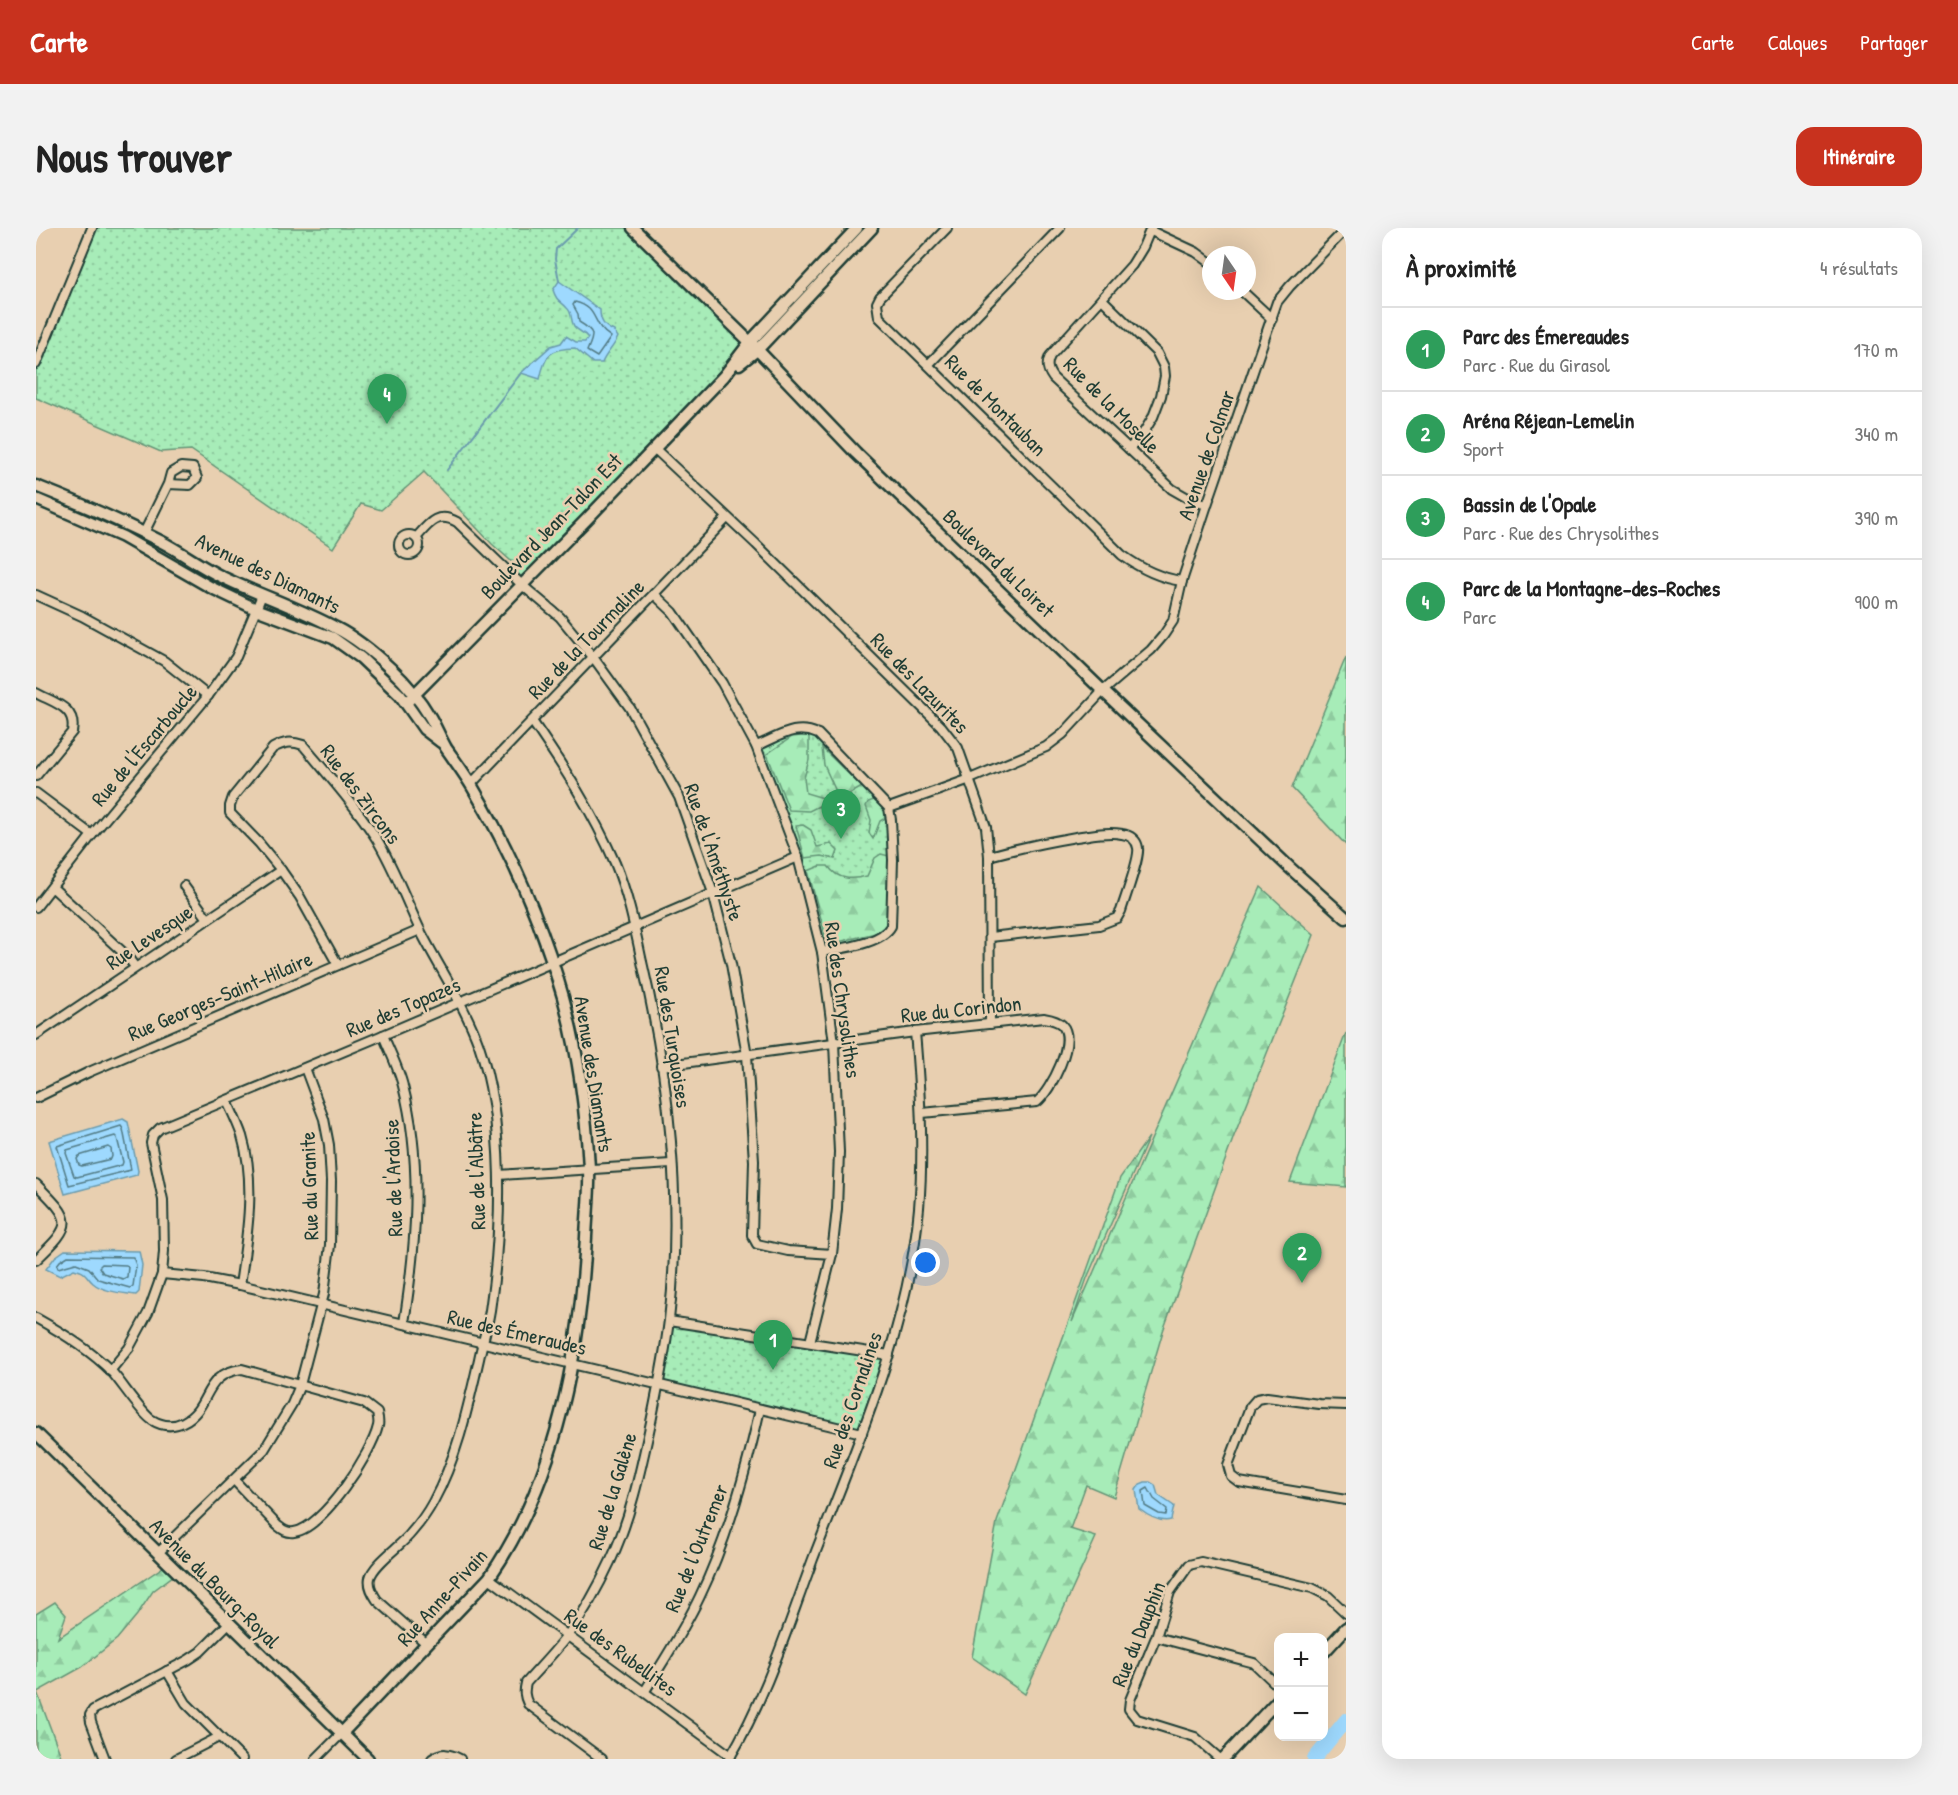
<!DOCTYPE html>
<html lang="fr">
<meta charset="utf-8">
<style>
body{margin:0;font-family:"Patrick Hand",sans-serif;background:#f2f2f2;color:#222}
.controls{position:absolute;right:18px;bottom:18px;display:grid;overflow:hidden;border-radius:12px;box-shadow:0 6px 24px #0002}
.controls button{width:54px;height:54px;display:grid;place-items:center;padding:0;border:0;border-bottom:2px solid #e0e0e0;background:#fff;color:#222;font:30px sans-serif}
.compass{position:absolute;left:1166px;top:18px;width:54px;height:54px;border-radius:50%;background:#fff;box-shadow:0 6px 24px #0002;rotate:167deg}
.you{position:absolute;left:890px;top:1035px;width:21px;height:21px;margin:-15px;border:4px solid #fff;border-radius:50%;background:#1a73e8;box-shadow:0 0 0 9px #1a73e833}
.badge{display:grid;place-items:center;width:39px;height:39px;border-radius:50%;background:#c8321e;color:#fff;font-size:20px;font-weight:700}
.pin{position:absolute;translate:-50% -50px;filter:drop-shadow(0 2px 3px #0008)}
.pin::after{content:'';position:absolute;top:32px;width:21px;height:18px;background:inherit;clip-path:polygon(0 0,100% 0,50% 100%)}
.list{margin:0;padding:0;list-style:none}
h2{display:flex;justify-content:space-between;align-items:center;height:78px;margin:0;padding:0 24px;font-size:26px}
h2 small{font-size:20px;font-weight:400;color:#767676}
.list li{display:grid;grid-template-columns:39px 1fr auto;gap:18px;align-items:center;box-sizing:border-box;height:84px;padding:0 24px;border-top:2px solid #e0e0e0}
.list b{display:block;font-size:22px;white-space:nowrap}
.list p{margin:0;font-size:20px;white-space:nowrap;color:#767676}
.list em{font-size:20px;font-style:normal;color:#767676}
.map{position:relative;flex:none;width:1310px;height:1531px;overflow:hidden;border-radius:18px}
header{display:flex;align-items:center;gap:36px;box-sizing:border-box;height:84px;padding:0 30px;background:#c8321e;color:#fff}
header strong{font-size:28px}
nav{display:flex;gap:33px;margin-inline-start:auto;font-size:21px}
.intro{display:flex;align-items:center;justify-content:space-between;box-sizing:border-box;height:144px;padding:0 36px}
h1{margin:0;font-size:42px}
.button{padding:15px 27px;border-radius:18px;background:#c8321e;color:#fff;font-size:21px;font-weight:700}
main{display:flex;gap:36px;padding:0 36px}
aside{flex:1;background:#fff;border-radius:18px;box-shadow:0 6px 24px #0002}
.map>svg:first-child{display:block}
</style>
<header>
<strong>Carte</strong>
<nav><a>Carte</a><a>Calques</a><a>Partager</a></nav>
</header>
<div class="intro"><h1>Nous trouver</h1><a class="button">Itinéraire</a></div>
<main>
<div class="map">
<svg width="1310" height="1531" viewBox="0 0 1310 1531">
<defs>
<pattern id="green-dots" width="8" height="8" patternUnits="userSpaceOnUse" patternTransform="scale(1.5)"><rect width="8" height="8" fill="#a7ecb8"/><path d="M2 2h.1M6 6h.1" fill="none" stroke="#8fcb9f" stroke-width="1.8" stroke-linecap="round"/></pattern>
<pattern id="forest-firs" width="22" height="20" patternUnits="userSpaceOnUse" patternTransform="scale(1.5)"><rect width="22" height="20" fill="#a7ecb8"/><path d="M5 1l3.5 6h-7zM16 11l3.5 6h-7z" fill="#8fcb9f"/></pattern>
</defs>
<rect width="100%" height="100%" fill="#e8cfb0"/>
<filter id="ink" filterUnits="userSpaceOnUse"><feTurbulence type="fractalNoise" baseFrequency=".0167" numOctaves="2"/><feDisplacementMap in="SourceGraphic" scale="12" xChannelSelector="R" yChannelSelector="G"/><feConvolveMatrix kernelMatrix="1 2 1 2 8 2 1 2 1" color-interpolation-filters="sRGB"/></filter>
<g filter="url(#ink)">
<!-- green -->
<g fill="url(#green-dots)" stroke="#639476" stroke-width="1.5">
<polygon points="56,0 597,0 714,114 486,357 475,333 456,316 388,244 345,282 325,276 297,320 155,222 125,224 0,170 0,136"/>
<polygon points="747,505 782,506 853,580 857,632 847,708 786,724 762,629 720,518"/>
<polygon points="633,1093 853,1127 826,1205 622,1156"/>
</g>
<!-- forest -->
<g fill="url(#forest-firs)" stroke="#639476" stroke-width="1.5">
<polygon points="1310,429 1310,617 1256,560"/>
<polygon points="773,507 773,532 768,550 770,565 787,570 791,574 773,583 753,582 731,526 756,509"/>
<polygon points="786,520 826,559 812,567 803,570 788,537"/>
<polygon points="838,572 850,583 851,589 844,593 837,611 833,605 835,592 830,578 832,574"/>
<polygon points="767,597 775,602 781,619 795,616 802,623 799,631 786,628 769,630 760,598"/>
<path d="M 845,626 L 853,628 L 853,697 L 848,703 L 798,715 L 791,713 L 772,643 L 784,638 L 792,638 C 802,652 815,652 831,648 L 839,630 Z"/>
<polygon points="1225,659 1278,707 1198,908 1127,1103 1078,1269 1050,1257 1034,1301 1060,1309 989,1466 936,1429 961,1294 1084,950 1113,909 1051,1050 1036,1094"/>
<polygon points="1310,805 1310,959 1254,954"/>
<polygon points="130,1337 138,1347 117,1363 101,1387 81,1411 46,1439 1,1464 26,1531 0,1531 0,1386 19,1374 30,1387 22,1410"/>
</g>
<!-- water -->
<g fill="#9ed9fe" stroke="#6b9bad" stroke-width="1.5">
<path d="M 523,53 L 564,82 C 564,93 568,99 578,103 L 582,109 C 578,119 570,125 566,135 L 557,135 L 539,120 C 514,120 509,127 504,151 L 485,145 L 515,118 L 525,115 L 530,108 L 540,114 L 549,114 L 552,110 C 547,103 541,103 538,98 C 534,92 537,85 531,80 C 524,72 521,74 517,62 Z"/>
<polygon points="87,891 92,894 102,943 101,947 29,966 13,913"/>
<path d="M 29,1022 L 103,1023 L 106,1037 L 103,1064 L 100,1067 C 88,1065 67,1064 57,1055 C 48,1047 53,1045 38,1041 L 24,1048 L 10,1041 L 19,1029 Z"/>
<path d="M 1109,1254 L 1114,1254 L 1119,1257 L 1122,1267 L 1138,1278 L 1135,1292 C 1124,1295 1112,1288 1103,1281 L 1100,1262 L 1104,1256 Z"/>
</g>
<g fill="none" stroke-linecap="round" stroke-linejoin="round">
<!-- shore -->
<g stroke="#527b85" stroke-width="1.5">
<path d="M 539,74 C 564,80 554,96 575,109 L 561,129 L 551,123 C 558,107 560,104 543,94 L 542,86 L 537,77 Z"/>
<polygon points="85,898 87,901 95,942 33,957 21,918"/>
<polygon points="79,908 81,910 87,934 86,937 41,949 38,948 30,925 31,922"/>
<polygon points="72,919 75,921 76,928 75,931 46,938 43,937 41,931 43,928"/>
<polygon points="32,1028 97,1029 100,1037 97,1058 94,1060 62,1051 53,1040 40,1035 22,1040 21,1037 24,1033"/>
<polygon points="66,1036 90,1037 92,1039 91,1049 87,1051 67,1045 63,1039"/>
<polygon points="1112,1260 1118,1271 1131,1281 1130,1287 1123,1286 1109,1278 1107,1263"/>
</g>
<!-- stream -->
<g stroke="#6b9bad" stroke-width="2">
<polyline points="523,53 519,31 520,21 542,0"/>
<polyline points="411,242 485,145"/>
</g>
<!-- river -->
<polyline stroke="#9ed9fe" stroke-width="14" points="1278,1531 1310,1492"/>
<defs>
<g id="street">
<path d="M 911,0 L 844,69 L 841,75 L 843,89 L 1086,327 C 1105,341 1123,350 1146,353"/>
<path d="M 1115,0 L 1107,19 L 1096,37 L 1014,128 C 1010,136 1011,142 1017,150 L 1136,261 L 1157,273 L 1171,277"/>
<polyline points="1115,3 1160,24 1175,35"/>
<polyline points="1206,63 1236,91"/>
<polyline points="1066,71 1121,125 1128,139 1129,148 1125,168 1117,189 1108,204 1093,221"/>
<polyline points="0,136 56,0"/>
<polyline points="893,136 1024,0"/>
<polyline points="618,220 720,316 905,498 922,520 950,599 953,628 954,796"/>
<polyline points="108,305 132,256 135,245 145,239 157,240 161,250 154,257 132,256"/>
<circle cx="373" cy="317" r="10"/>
<path d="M 380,310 C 393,295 401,283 421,294 L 486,357 L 524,389 L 557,429 L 594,480 L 643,569 L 677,665 L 695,736 L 711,827 L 718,933 L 716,1007 L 721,1016 L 752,1023 L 796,1026"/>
<polyline points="618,366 637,384 686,455 720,518 762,629 786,724 798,815 803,924 801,981 796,1026 774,1114"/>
<polyline points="0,367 46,388 128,433 172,468"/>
<path d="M 0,465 C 18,475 41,479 36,504 L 0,548"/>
<path d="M 496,493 C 527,538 557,584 579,635 C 592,666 599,701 606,734 C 633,848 647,976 633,1092 C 629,1126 622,1160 615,1194 C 605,1240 595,1289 575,1332 C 563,1358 548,1385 531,1408 C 519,1424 504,1439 490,1455 C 488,1463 488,1468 492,1476 L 566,1531"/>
<path d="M 720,518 C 742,510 758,495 782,506 L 853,580 L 855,592 L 857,632 L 855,698 C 845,716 806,720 786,724"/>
<polyline points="435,556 691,290"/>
<polyline points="0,565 56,607"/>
<polyline points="853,580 934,551 1010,519 1027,506 1067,463 1115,422 1127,408 1137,393 1146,353 1171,277 1241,74 1254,58 1310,1"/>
<path d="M 953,628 C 982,620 1010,614 1040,609 C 1055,607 1071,603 1086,606 C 1094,607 1101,612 1102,620 C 1104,630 1089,670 1085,683 L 1081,690 L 1063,697 L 954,709"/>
<polyline points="148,658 172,691"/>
<polyline points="16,659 91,728 99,739"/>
<polyline points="0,679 56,607 172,468 200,429 226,367"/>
<path d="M 302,737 L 264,669 L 245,642 L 223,615 L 194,585 L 194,578 L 197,569 L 237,520 C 248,514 255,513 267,517 C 292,547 319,577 340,610 C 358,639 370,673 385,704 C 404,741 429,778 443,817 C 469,893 466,997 455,1075 C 453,1094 447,1112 443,1131 C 432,1179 421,1230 397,1274 C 391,1285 383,1296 375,1305 C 366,1317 337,1336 334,1350 C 332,1358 337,1366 341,1372 L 391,1416"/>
<polyline points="0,807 245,642"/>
<path d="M 347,807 C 354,824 363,841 367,858 C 387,935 380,1018 368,1095"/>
<path d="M 625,838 L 879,804 L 1008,790 C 1014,791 1021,792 1026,797 C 1041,813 1015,862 1001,874 L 886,885"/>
<polyline points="0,870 53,844 384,702"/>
<path d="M 191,873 C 196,884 202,896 206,908 C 220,955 211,1009 204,1057"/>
<polyline points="463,947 635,936"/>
<path d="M 0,956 C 37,993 39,995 0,1032"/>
<polyline points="126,1046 168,1050 204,1057 826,1205"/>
<path d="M 0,1090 C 27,1105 53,1121 75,1143 C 86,1155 105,1185 116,1192 C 126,1198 137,1199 147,1194 C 176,1180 165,1146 206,1141 L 328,1175 L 341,1185 C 342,1189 343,1194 342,1198 C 336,1225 286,1301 258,1304 C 250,1305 246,1301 241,1297 L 198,1252"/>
<polyline points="633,1093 853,1127"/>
<polyline points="74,1143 93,1120 112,1085 126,1046 128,1023 127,972 115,915 117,907 124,900 347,807 762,629"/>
<polyline points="1310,1177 1283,1176 1231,1169 1221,1171 1214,1179 1192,1237 1195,1248 1203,1254 1310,1272"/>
<polyline points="122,1325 228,1222 256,1176 264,1157 288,1066 294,1017 295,953 293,917 288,891 269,840"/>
<polyline points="453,1350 695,1528"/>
<polyline points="1120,1409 1218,1435 1242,1458"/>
<polyline points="131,1443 150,1475 206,1531"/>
<path d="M 609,1463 C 628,1432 648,1402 664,1368 C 692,1310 710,1244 724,1181"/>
<polyline points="69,1531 55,1494 54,1487 57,1482 152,1432 164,1424 193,1395"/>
<polyline points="140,1531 183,1509"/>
<polyline points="280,1531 306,1505"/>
<path d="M 396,1531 C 406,1524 413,1525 424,1531"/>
<path d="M 693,1531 C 730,1469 752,1398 777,1331 C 821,1217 872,1103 883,980 C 888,921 884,863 879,804"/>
<polyline points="1184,1531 1159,1509 1101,1491 1093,1481 1094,1472 1120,1409 1134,1364 1153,1337 1165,1334 1276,1360 1292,1368 1310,1385"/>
</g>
<g id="secondary">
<polyline points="597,0 714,114 820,225 1067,463 1253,639 1310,690"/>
<polyline points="703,136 722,121 836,0"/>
<path d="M 0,258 C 43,275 85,293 126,314 C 147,325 165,339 186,349 C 223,367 263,380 300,400 C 320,410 339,426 355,441 C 370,455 384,472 394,489 C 400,499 404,510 410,520 C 419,533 429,546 437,560 C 476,626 506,695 527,769 C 542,823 550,883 553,940 C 554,962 551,986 550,1009 C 544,1126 521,1252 453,1350 L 306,1505"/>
<polyline points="0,271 87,309 174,359 220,381 297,410 325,430 346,450 364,467 388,501 405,514"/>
<polyline points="370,475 551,291 688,148 714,114 821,0"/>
<polyline points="0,1205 332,1531"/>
<polyline points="1288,1424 1310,1400"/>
<polyline points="1187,1531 1242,1472"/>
</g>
</defs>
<!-- street casing -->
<use href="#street" stroke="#1f3d34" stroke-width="12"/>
<!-- secondary casing -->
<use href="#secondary" stroke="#1f3d34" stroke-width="15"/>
<!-- street -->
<use href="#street" stroke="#e8cfb0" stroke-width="8"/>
<!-- secondary -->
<use href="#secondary" stroke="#e8cfb0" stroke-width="10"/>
</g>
</g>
<g text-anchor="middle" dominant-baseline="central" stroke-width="5" stroke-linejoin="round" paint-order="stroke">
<!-- street labels -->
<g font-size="21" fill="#1f3d34" stroke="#e8cfb0">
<text transform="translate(960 177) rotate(45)">Rue de Montauban</text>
<text transform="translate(1076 177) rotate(45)">Rue de la Moselle</text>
<text transform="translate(1170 227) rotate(-71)">Avenue de Colmar</text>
<text transform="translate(515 298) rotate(-46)">Boulevard Jean-Talon Est</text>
<text transform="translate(963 335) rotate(44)">Boulevard du Loiret</text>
<text transform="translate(232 345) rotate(26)">Avenue des Diamants</text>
<text transform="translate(550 411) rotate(-46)">Rue de la Tourmaline</text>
<text transform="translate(884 455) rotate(46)">Rue des Lazurites</text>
<text transform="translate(108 517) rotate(-50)">Rue de l'Escarboucle</text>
<text transform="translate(325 566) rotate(53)">Rue des Zircons</text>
<text transform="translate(678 624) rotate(71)">Rue de l'Améthyste</text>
<text transform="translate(113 709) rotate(-34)">Rue Levesque</text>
<text transform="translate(184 768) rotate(-23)">Rue Georges-Saint-Hilaire</text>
<text transform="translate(807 772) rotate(82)">Rue des Chrysolithes</text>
<text transform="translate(367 779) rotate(-23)">Rue des Topazes</text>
<text transform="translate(925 781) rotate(-6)">Rue du Corindon</text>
<text transform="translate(637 809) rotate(81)">Rue des Turquoises</text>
<text transform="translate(558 846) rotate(81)">Avenue des Diamants</text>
<text transform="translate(440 943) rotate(-92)">Rue de l'Albâtre</text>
<text transform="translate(357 950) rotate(-92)">Rue de l'Ardoise</text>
<text transform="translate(273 958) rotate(-92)">Rue du Granite</text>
<text transform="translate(481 1104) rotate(13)">Rue des Émeraudes</text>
<text transform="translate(816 1172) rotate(-71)">Rue des Cornalines</text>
<text transform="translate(576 1263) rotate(-73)">Rue de la Galène</text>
<text transform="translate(660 1320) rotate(-68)">Rue de l'Outremer</text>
<text transform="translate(179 1355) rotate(45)">Avenue du Bourg-Royal</text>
<text transform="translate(406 1369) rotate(-48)">Rue Anne-Pivain</text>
<text transform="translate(1102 1406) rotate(-68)">Rue du Dauphin</text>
<text transform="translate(585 1424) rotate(36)">Rue des Rubellites</text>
</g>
</g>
</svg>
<div class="controls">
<button>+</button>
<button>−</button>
</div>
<svg class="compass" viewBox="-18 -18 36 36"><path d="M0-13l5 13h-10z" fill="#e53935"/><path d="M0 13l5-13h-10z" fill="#767676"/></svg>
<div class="you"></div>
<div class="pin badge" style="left:737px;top:1142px;background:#2e9e5b">1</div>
<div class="pin badge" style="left:1266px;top:1055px;background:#2e9e5b">2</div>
<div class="pin badge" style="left:805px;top:611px;background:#2e9e5b">3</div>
<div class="pin badge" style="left:351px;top:196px;background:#2e9e5b">4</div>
</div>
<aside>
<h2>À proximité<small>4 résultats</small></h2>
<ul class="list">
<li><span class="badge" style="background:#2e9e5b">1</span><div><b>Parc des Émereaudes</b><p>Parc · Rue du Girasol</p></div><em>170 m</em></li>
<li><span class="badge" style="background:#2e9e5b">2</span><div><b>Aréna Réjean‑Lemelin</b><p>Sport</p></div><em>340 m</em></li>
<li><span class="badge" style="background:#2e9e5b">3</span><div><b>Bassin de l'Opale</b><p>Parc · Rue des Chrysolithes</p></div><em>390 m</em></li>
<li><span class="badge" style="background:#2e9e5b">4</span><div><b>Parc de la Montagne-des-Roches</b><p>Parc</p></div><em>900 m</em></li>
</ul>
</aside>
</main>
